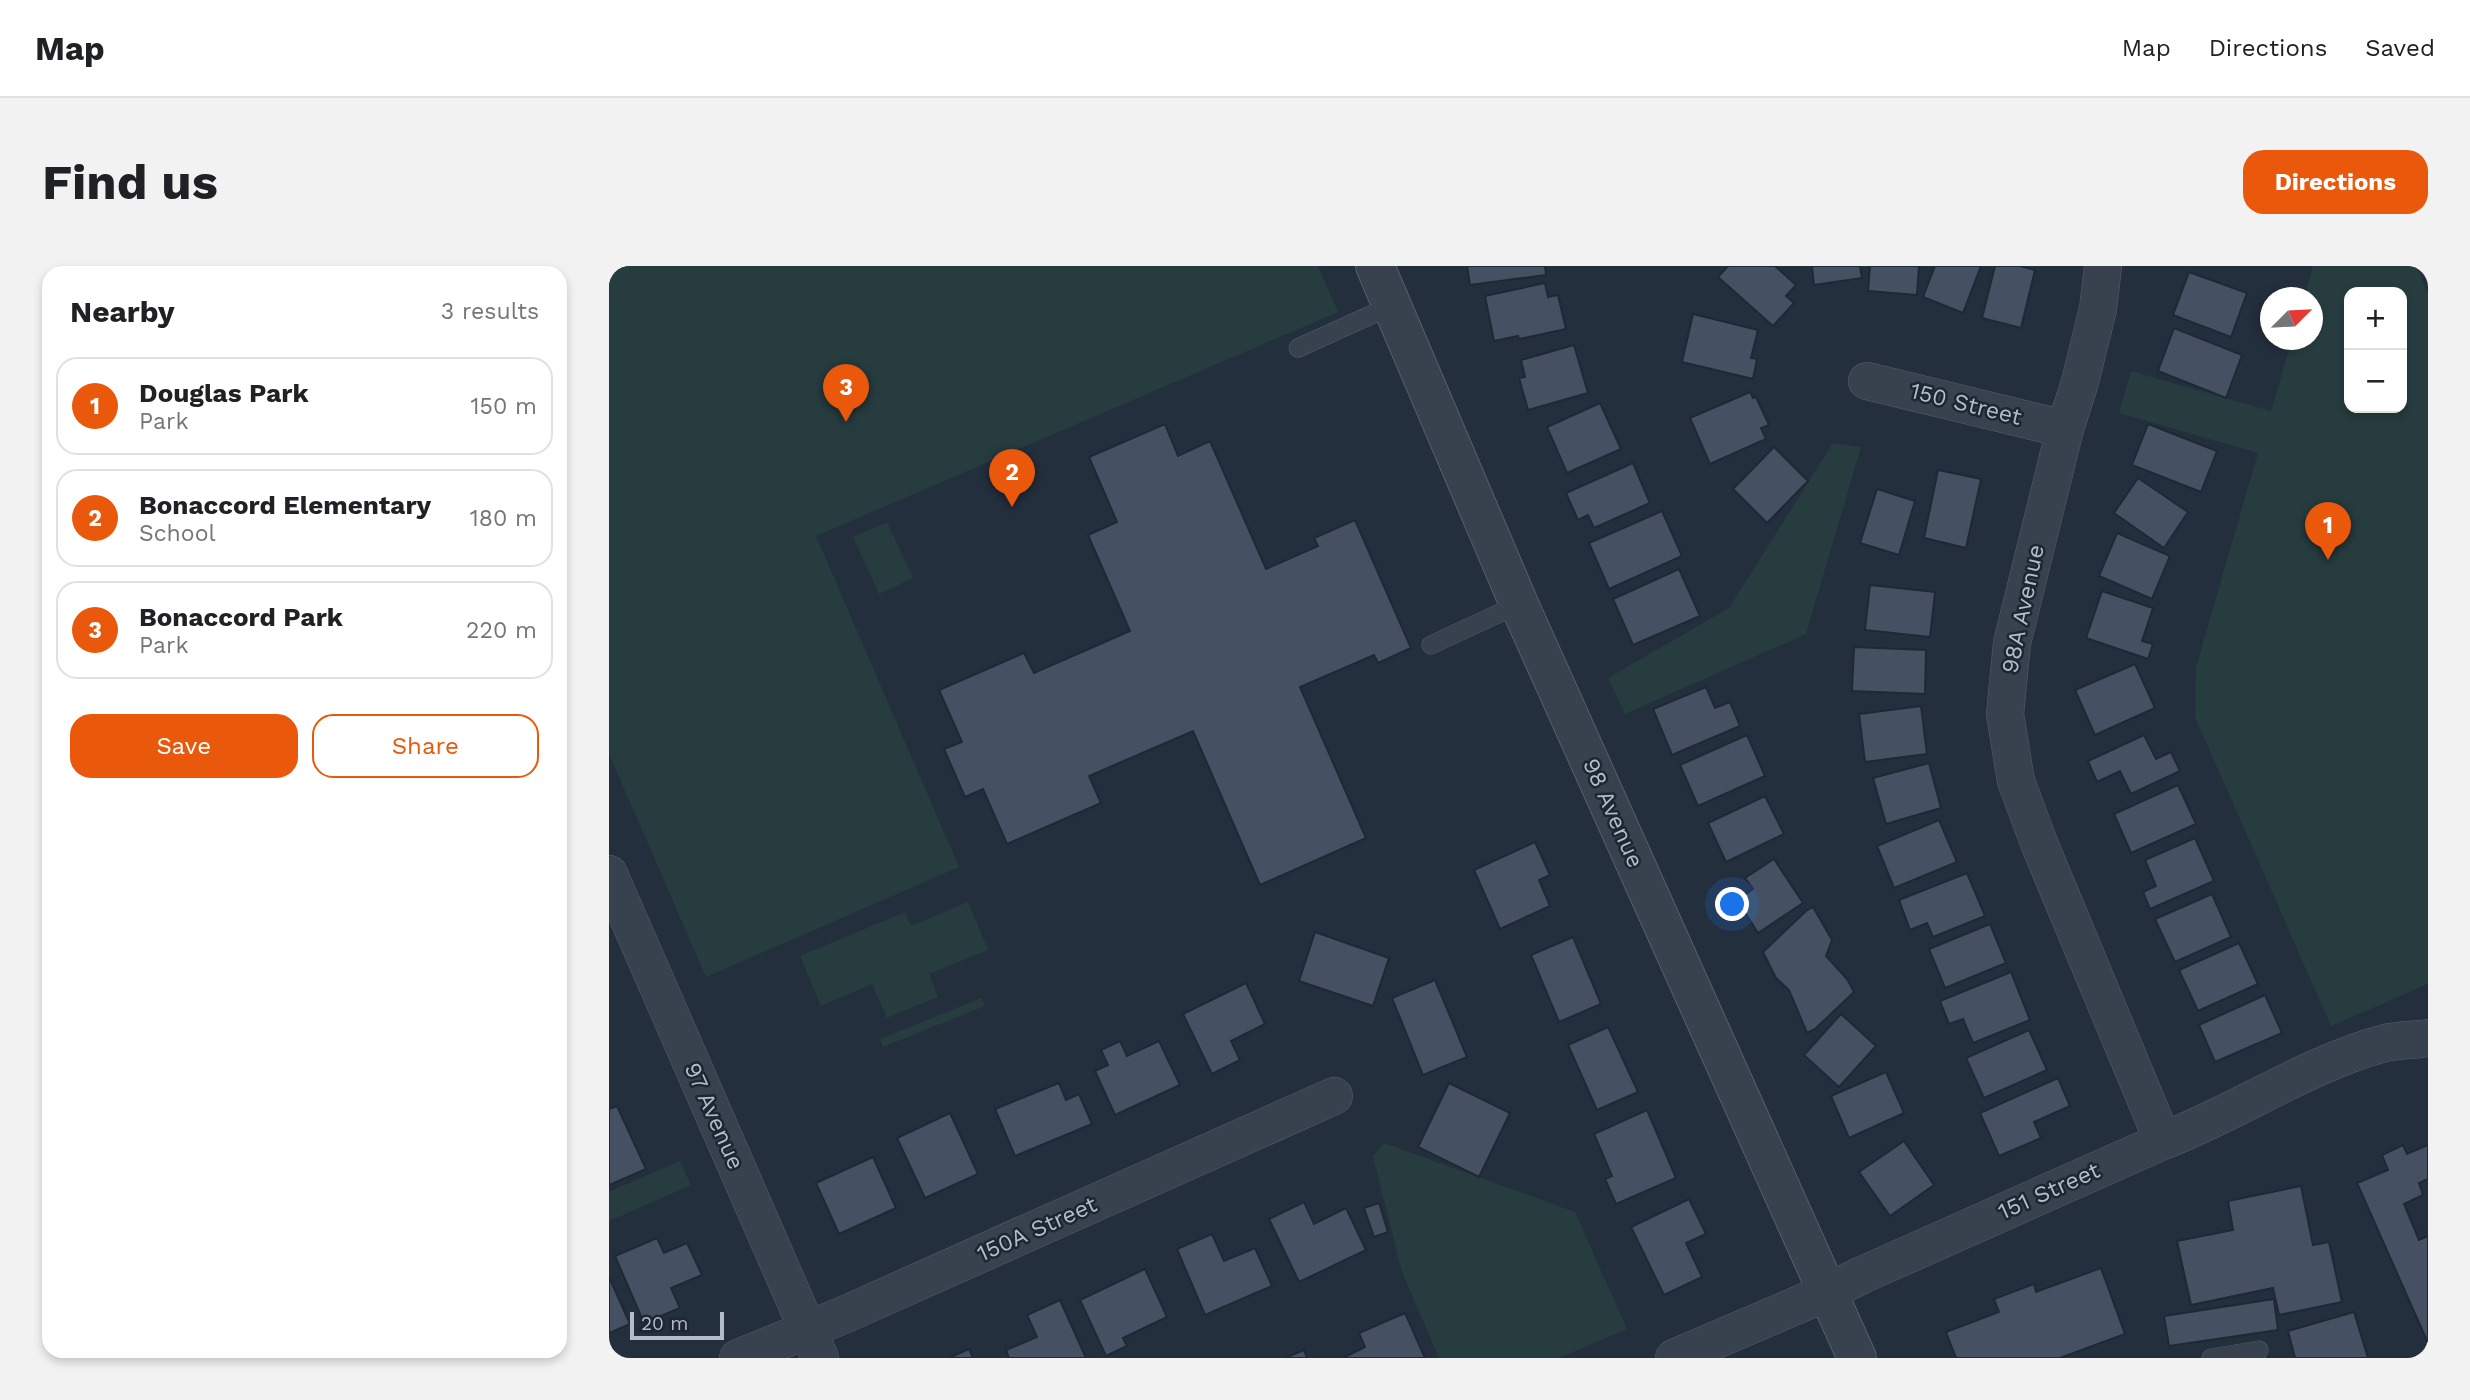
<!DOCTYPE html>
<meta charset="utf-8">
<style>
body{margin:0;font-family:"Work Sans",sans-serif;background:#f2f2f2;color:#202124}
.controls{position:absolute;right:21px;top:21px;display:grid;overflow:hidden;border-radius:14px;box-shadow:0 4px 10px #0003}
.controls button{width:63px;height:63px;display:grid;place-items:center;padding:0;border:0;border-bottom:2px solid #e0e0e0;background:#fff;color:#202124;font:35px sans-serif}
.compass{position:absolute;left:1651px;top:21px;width:63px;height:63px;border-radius:50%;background:#fff;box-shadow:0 4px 10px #0003;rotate:66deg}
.scale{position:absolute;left:21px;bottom:18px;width:94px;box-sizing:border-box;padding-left:7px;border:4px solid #b4bcc9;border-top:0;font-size:19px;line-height:24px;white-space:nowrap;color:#b4bcc9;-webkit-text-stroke:5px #1d2633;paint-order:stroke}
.you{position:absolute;left:1124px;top:639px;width:24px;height:24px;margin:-18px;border:5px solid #fff;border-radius:50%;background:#1a73e8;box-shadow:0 0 0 10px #1a73e833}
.badge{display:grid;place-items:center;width:46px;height:46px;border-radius:50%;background:#ea580c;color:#fff;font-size:23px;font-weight:700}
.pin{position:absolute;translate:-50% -58px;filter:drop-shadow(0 2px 4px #0008)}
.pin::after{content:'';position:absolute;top:37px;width:24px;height:21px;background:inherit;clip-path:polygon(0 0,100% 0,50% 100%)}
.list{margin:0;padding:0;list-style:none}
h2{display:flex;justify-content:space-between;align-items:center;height:91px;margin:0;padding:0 28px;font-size:30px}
h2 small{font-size:23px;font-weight:400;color:#757577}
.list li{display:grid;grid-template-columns:46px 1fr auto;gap:21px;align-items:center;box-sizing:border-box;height:98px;margin:0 14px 14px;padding:0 14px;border:2px solid #e0e0e0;border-radius:21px}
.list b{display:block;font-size:26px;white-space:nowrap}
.list p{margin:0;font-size:23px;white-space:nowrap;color:#757577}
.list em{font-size:23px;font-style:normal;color:#757577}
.actions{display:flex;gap:14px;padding:21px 28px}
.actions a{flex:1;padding:16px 0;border:2px solid #ea580c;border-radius:21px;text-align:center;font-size:24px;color:#ea580c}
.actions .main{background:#ea580c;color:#fff}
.map{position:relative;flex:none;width:1819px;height:1092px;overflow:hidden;border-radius:21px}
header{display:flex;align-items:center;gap:42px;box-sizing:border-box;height:98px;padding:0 35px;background:#fff;border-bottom:2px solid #e0e0e0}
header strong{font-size:33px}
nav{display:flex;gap:38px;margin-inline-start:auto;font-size:24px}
.intro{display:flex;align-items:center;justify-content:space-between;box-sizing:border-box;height:168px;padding:0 42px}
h1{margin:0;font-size:49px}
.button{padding:18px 32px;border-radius:21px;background:#ea580c;color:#fff;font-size:24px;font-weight:700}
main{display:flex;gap:42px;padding:0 42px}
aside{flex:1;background:#fff;border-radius:21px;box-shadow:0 4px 10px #0003}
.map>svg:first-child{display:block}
</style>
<header>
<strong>Map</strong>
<nav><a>Map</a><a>Directions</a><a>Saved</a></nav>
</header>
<div class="intro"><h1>Find us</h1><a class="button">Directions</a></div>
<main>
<aside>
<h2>Nearby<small>3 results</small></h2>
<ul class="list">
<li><span class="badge">1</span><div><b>Douglas Park</b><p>Park</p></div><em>150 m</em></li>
<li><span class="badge">2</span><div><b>Bonaccord Elementary</b><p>School</p></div><em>180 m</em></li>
<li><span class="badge">3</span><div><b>Bonaccord Park</b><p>Park</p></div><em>220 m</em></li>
</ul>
<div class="actions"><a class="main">Save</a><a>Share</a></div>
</aside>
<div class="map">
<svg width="1819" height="1092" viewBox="0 0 1819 1092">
<rect width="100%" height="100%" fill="#242f3e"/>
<!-- green -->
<g fill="#263c3f" fill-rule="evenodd">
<polygon points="0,0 709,0 729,46 207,270 350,601 97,711 0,488"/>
<path d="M 1704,0 L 1807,0 L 1819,27 L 1819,718 L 1722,760 L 1586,451 L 1587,401 L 1649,187 L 1510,147 L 1522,105 L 1662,145 L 1683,74 L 1703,74 L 1703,32 L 1695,31 ZM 1740,26 L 1793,26 L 1793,142 L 1740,142 Z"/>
<polygon points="1224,177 1252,181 1197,368 1016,448 999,412 1120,342"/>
<polygon points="278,256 304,312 270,328 244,271"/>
<polygon points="359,636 379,684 320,708 329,731 278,752 263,718 212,740 191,690 296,646 302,660"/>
<polygon points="372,732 376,740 274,781 271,773"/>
<polygon points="775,877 966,946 1018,1063 950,1092 830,1092 793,1006 764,890"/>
<polygon points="71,895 82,919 0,955 0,926"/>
</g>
<!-- building -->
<g fill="#455162" stroke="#1f2835" stroke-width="2">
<polygon points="858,0 936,0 937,9 861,19"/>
<polygon points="1119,0 1166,0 1187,19 1177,30 1185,37 1164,60 1109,11"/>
<polygon points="1203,0 1251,0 1253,12 1205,19"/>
<polygon points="1261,0 1310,0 1308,29 1259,25"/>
<polygon points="1326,0 1372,0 1354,47 1314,31"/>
<polygon points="1386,0 1411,0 1426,4 1412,62 1373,52"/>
<polygon points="1580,6 1638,27 1622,71 1564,49"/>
<polygon points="936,17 939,31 949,29 957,63 910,73 909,70 885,75 876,30"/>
<polygon points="1084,48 1149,64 1142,92 1148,93 1144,113 1073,96"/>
<polygon points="1565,62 1633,89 1617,132 1549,105"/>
<polygon points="965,79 979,127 919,144 910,112 916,111 912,94"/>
<polygon points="1141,126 1144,132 1147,131 1160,159 1152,162 1157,173 1101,198 1081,152"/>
<polygon points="991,137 1012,183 958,207 938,161"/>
<polygon points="556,158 569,190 601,175 657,303 709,280 705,272 746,254 802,382 769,397 765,389 691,421 757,572 651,619 584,465 480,510 492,537 398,578 374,523 356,531 335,483 353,476 330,424 415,387 425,407 521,365 479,269 508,256 480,191"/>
<polygon points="1539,158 1608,185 1592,226 1523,199"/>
<polygon points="1165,181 1199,215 1158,257 1124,223"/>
<polygon points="1024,197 1041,237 985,262 979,249 969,254 957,227"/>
<polygon points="1329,204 1372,213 1357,282 1315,272"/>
<polygon points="1529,212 1579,246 1555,282 1505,247"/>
<polygon points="1268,223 1306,235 1290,289 1251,277"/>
<polygon points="1053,245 1073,290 1000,323 980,277"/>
<polygon points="1508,267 1561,290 1543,333 1490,310"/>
<polygon points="1070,303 1091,350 1024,379 1004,333"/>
<polygon points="1261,319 1326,326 1321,371 1256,364"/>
<polygon points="1493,325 1544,342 1533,375 1544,378 1539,393 1477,372"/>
<polygon points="1245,381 1317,384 1316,428 1243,425"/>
<polygon points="1526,398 1546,442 1486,469 1466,424"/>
<polygon points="1097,421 1106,442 1121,436 1131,460 1063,489 1044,443"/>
<polygon points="1312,440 1318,488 1256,496 1250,448"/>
<polygon points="1138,469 1156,510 1089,540 1071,499"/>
<polygon points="1535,469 1547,493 1562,486 1571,505 1522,528 1511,505 1488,516 1479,495"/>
<polygon points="1320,497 1332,542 1277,558 1264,512"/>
<polygon points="1569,519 1587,558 1522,587 1505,548"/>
<polygon points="1156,530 1175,568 1117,596 1099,557"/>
<polygon points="1330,554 1348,596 1285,622 1268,580"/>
<polygon points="1586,572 1605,615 1541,643 1534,626 1547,620 1536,594"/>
<polygon points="926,576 941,609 930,614 941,640 891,663 865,604"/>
<polygon points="1165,593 1194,637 1149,667 1128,634 1144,623 1136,612"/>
<polygon points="1358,607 1376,650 1324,671 1318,657 1301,664 1290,634"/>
<polygon points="1603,628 1622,671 1566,696 1546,653"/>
<polygon points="1204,641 1223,674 1217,690 1238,713 1245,726 1206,763 1198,767 1180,724 1167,712 1154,686 1197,645"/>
<polygon points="1381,658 1397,697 1336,722 1320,683"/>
<polygon points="706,666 780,692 764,740 690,715"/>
<polygon points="964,671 992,738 950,756 922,689"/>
<polygon points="1630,677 1649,718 1589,745 1570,704"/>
<polygon points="1402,706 1421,754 1364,777 1354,753 1340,758 1331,735"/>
<polygon points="826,714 858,791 814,809 783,732"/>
<polygon points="637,717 656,758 622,775 631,794 603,808 574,748"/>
<polygon points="1656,729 1673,767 1606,796 1590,759"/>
<polygon points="1232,748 1267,780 1230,821 1195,789"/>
<polygon points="999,761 1029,826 988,844 959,779"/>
<polygon points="1420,764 1438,804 1375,832 1357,792"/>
<polygon points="511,775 518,790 550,775 571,819 506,849 486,805 499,799 492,784"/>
<polygon points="1277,806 1295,847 1240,872 1222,830"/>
<polygon points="1449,812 1461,840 1425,856 1432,872 1390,890 1371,847"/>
<polygon points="450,817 457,834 470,828 483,858 406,890 386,843"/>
<polygon points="840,817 901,847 870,911 809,881"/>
<polygon points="8,840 37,903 0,919 0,843"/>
<polygon points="1038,844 1067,912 1007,938 996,913 1003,910 985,868"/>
<polygon points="341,847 369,908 316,932 288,872"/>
<polygon points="1295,875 1325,919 1281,950 1250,906"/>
<polygon points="1794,879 1798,888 1819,879 1819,913 1810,917 1814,929 1795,938 1810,974 1819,970 1819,1077 1748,917 1779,904 1773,889"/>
<polygon points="264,891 287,942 230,968 207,917"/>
<polygon points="1692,920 1704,979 1720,976 1733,1036 1670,1049 1664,1022 1582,1039 1568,975 1624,964 1619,935"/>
<polygon points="1080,933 1097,968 1077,977 1093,1011 1055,1029 1022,961"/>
<polygon points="695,936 705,958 737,942 757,984 690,1016 660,953"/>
<polygon points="770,937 779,966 765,971 755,942"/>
<polygon points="603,968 615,995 646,982 663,1020 596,1049 568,983"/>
<polygon points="48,972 55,987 78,977 93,1009 62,1022 71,1042 35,1057 6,990"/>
<polygon points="1492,1002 1516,1068 1451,1092 1347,1092 1337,1066 1390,1046 1385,1033 1425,1018 1427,1026"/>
<polygon points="536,1003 558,1051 514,1072 518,1080 497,1090 471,1034"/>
<polygon points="0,1011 21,1058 0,1067"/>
<polygon points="1665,1033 1669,1064 1560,1080 1555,1050"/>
<polygon points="451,1034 477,1092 400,1092 397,1084 428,1071 418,1049"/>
<polygon points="1745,1046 1759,1092 1686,1092 1679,1065"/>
<polygon points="796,1047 816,1092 734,1092 756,1081 750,1067"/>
<polygon points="360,1083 364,1092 340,1092"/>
<polygon points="695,1084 698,1092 676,1092"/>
</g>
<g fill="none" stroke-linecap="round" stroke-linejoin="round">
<defs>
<g id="service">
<polyline points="689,82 784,39"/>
<polyline points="822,379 910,338"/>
<polyline points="1602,1092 1650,1084"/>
</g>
<g id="minor">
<polyline points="1494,0 1489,43 1471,116 1456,163 1403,377 1396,448 1407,515 1430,577 1554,875"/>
<polyline points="1258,115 1456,163"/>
<polyline points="0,608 211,1092"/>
<polyline points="129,1092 237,1048 725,830"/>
<path d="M 1065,1092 L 1219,1026 L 1253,1009 L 1554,875 C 1629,846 1698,798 1776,777 C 1790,774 1805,774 1819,772"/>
</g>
<polyline id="tertiary" points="766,0 910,338 1248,1092"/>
</defs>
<!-- service casing -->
<use href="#service" stroke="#565f6c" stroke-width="19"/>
<!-- minor casing -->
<use href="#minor" stroke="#565f6c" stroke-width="38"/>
<!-- tertiary casing -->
<use href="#tertiary" stroke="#565f6c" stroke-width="40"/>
<!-- service -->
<use href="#service" stroke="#38414e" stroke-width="18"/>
<!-- minor -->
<use href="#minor" stroke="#38414e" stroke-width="37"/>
<!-- tertiary -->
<use href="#tertiary" stroke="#38414e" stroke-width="38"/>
</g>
<g text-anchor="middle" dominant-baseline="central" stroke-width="5" stroke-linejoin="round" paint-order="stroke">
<!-- street labels -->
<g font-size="23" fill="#b4bcc9" stroke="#1d2633">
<text transform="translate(1357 138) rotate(14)">150 Street</text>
<text transform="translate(1414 343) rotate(-78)">98A Avenue</text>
<text transform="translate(1004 547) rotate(66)">98 Avenue</text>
<text transform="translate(105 850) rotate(66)">97 Avenue</text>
<text transform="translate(1440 925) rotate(-24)">151 Street</text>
<text transform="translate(428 963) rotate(-24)">150A Street</text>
</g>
</g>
</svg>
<div class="controls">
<button>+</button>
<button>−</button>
</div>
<svg class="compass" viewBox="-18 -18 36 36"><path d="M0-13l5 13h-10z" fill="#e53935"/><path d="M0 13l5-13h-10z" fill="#757577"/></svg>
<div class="scale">20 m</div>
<div class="you"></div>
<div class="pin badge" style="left:1719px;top:294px">1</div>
<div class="pin badge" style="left:403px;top:241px">2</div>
<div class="pin badge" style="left:237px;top:156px">3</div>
</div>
</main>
